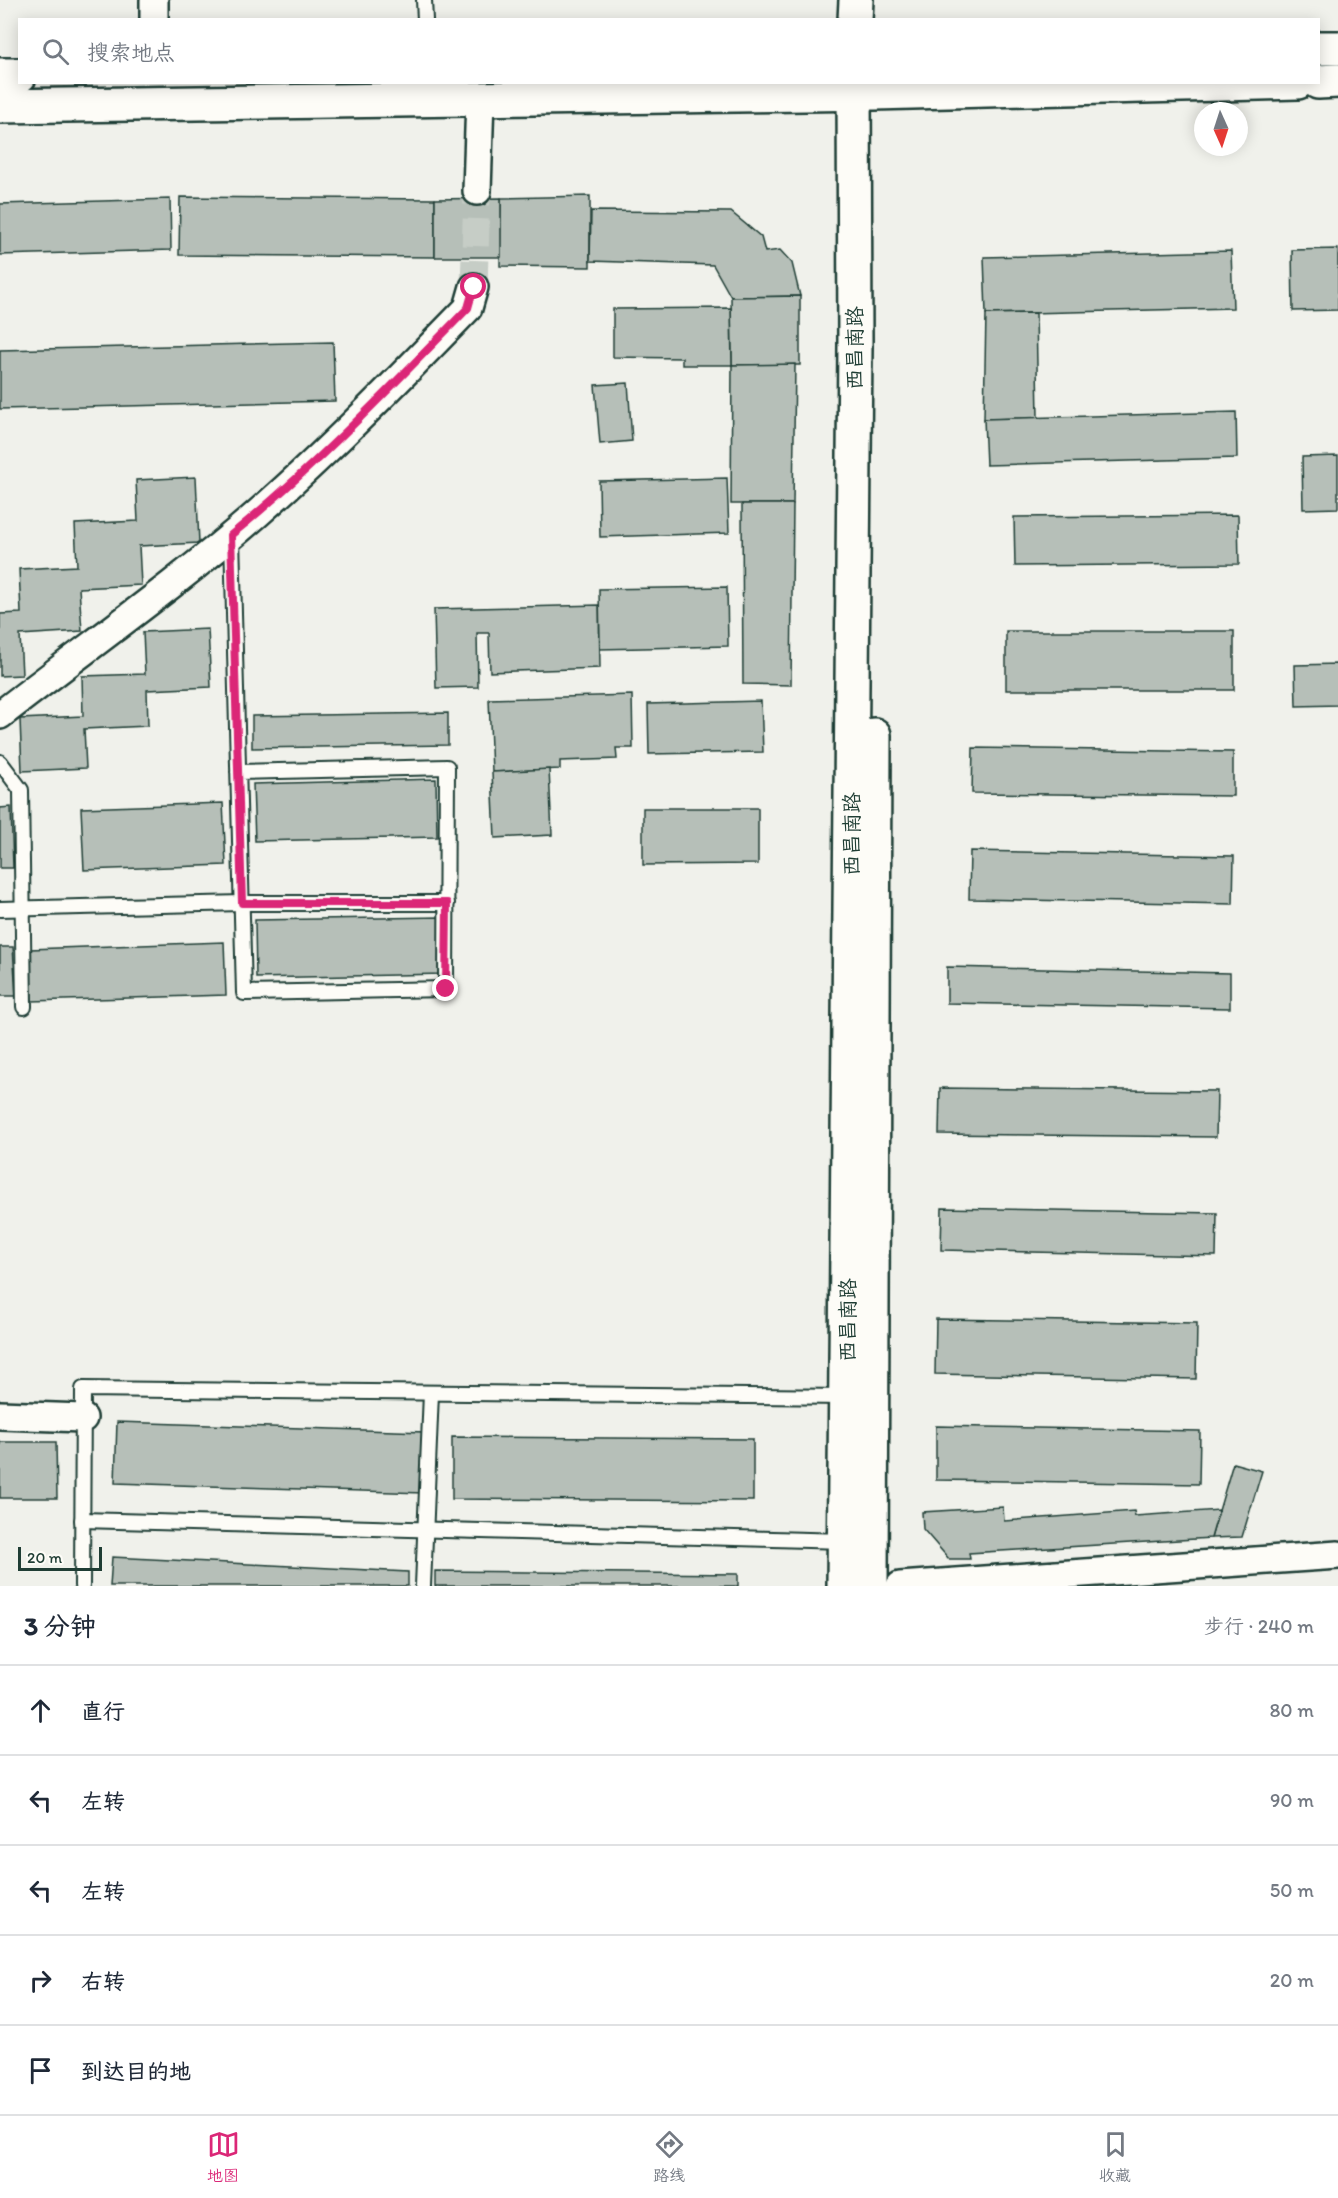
<!DOCTYPE html>
<html lang="zh">
<meta charset="utf-8">
<style>
body{margin:0;font-family:Itim,"LXGW WenKai TC",sans-serif;background:#f6f6f7;color:#1f2937}
.compass{position:absolute;left:1194px;top:102px;width:54px;height:54px;border-radius:50%;background:#fff;box-shadow:0 3px 15px #0003;rotate:177deg}
.scale{position:absolute;left:18px;bottom:15px;width:84px;box-sizing:border-box;padding-left:6px;border:3px solid #1f3d34;border-top:0;font-size:16px;line-height:21px;white-space:nowrap;color:#1f3d34;-webkit-text-stroke:4px #fdfcf7;paint-order:stroke}
.stop{position:absolute;width:18px;height:18px;margin:-14px;border:4px solid #db2777;border-radius:50%;background:#fff}
.stop.end{background:#db2777;border-color:#fff;box-shadow:0 2px 6px #0008}
.list{margin:0;padding:0;list-style:none}
h2{display:flex;justify-content:space-between;align-items:center;height:78px;margin:0;padding:0 24px;font-size:26px}
h2 small{font-size:20px;font-weight:400;color:#747a83}
.list li{display:grid;grid-template-columns:39px 1fr auto;gap:18px;align-items:center;box-sizing:border-box;height:90px;padding:0 24px;border-top:2px solid #e0e1e3}
.list b{display:block;font-size:22px;white-space:nowrap}
.list em{font-size:20px;font-style:normal;color:#747a83}
.icon{flex:none;width:33px;height:33px;fill:none;stroke:currentColor;stroke-width:2;stroke-linecap:round;stroke-linejoin:round}
.map{position:relative;flex:none;width:1338px;height:1586px;overflow:hidden}
.search{position:absolute;background:#fff;box-shadow:0 3px 15px #0003;left:18px;right:18px;top:18px;height:66px;display:flex;align-items:center;gap:15px;box-sizing:border-box;padding:0 21px;border-radius:0px;color:#747a83;font-size:22px}
.sheet{height:528px;background:#fff}
nav{display:flex;justify-content:space-around;align-items:center;box-sizing:border-box;height:84px;border-top:2px solid #e0e1e3;background:#fff;font-size:16px;color:#747a83}
nav a{display:grid;justify-items:center;gap:3px}
nav .on{color:#db2777}
.map>svg:first-child{display:block}
</style>
<div class="map">
<svg width="1338" height="1586" viewBox="0 0 1338 1586">
<rect width="100%" height="100%" fill="#f0f1eb"/>
<filter id="ink" filterUnits="userSpaceOnUse"><feTurbulence type="fractalNoise" baseFrequency=".0167" numOctaves="2"/><feDisplacementMap in="SourceGraphic" scale="12" xChannelSelector="R" yChannelSelector="G"/><feConvolveMatrix kernelMatrix="1 2 1 2 8 2 1 2 1" color-interpolation-filters="sRGB"/></filter>
<g filter="url(#ink)">
<!-- building -->
<g fill="#b6bfb8" stroke="#1f3d34" stroke-width="1.5">
<polygon points="590,196 590,267 500,266 501,198"/>
<polygon points="180,197 435,199 435,257 179,255"/>
<polygon points="501,198 501,257 435,257 435,199"/>
<polygon points="170,199 171,250 0,255 0,204"/>
<polygon points="591,211 731,212 761,237 765,252 780,250 792,263 800,296 731,297 713,265 590,261"/>
<polygon points="1338,249 1338,310 1293,311 1292,250"/>
<polygon points="1231,251 1233,308 986,314 984,257"/>
<polygon points="800,296 800,365 732,365 731,297"/>
<polygon points="731,308 732,365 682,365 682,358 613,357 613,309"/>
<polygon points="1036,313 1038,418 984,419 986,314"/>
<polygon points="333,342 335,401 0,409 0,350"/>
<polygon points="795,364 793,504 731,504 732,365"/>
<polygon points="628,383 632,441 600,444 595,385"/>
<polygon points="1236,412 1237,458 986,465 984,419"/>
<polygon points="1338,456 1338,508 1303,509 1302,457"/>
<polygon points="196,477 199,543 139,546 141,585 79,588 82,631 20,635 22,675 0,676 0,614 21,613 19,569 77,566 75,524 138,521 136,480"/>
<polygon points="727,478 729,533 600,537 599,481"/>
<polygon points="742,504 793,504 791,685 743,684"/>
<polygon points="1238,515 1239,564 1015,566 1014,517"/>
<polygon points="727,587 728,646 600,649 599,589"/>
<polygon points="599,605 600,668 490,672 489,633 477,633 478,687 436,688 434,609"/>
<polygon points="208,629 211,687 147,690 148,726 84,729 86,768 22,771 20,719 83,716 82,676 145,674 143,632"/>
<rect x="1006" y="631" width="228" height="59"/>
<polygon points="1338,664 1338,705 1296,706 1295,665"/>
<polygon points="632,695 633,748 616,748 617,759 560,761 560,769 492,772 489,699"/>
<polygon points="761,701 763,752 649,754 648,704"/>
<polygon points="448,713 448,745 252,748 252,716"/>
<polygon points="973,748 1233,752 1233,796 972,793"/>
<polygon points="549,769 552,835 495,838 492,772"/>
<polygon points="436,779 437,837 255,841 253,784"/>
<polygon points="223,803 226,865 84,870 81,808"/>
<polygon points="11,807 13,868 0,868 0,808"/>
<polygon points="643,808 758,808 758,864 643,865"/>
<polygon points="970,851 1234,856 1233,904 969,899"/>
<polygon points="442,917 443,974 256,978 255,920"/>
<polygon points="224,942 226,995 32,1001 30,949"/>
<polygon points="0,947 13,947 16,996 0,996"/>
<polygon points="947,967 1230,973 1230,1008 947,1003"/>
<polygon points="940,1088 1217,1091 1216,1137 939,1134"/>
<polygon points="942,1208 1217,1213 1216,1256 941,1250"/>
<polygon points="936,1319 1197,1323 1196,1379 935,1374"/>
<polygon points="117,1422 425,1432 423,1493 115,1483"/>
<polygon points="936,1426 1200,1431 1199,1484 936,1480"/>
<polygon points="452,1437 753,1439 753,1501 452,1499"/>
<polygon points="0,1442 56,1442 57,1498 0,1498"/>
<polygon points="1233,1463 1262,1471 1242,1537 1211,1538"/>
<polygon points="1003,1507 1004,1521 1134,1511 1135,1516 1219,1510 1211,1538 969,1553 970,1559 949,1559 923,1529 922,1512"/>
<polygon points="112,1557 408,1572 408,1586 110,1586"/>
<polygon points="435,1571 738,1574 738,1586 435,1586"/>
</g>
<g fill="none" stroke-linecap="round" stroke-linejoin="round">
<!-- minor-tunnel -->
<polyline stroke="#c6cdc6" stroke-width="27" stroke-dasharray="27 14" stroke-linecap="butt" points="474,287 477,191"/>
<defs>
<g id="service">
<polyline points="424,0 425,20"/>
<polyline points="232,537 244,993 446,989 447,767 238,772"/>
<polyline points="0,762 21,790 24,1007"/>
<polyline points="0,909 242,903 447,903"/>
<polyline points="82,1520 844,1541"/>
<polyline points="82,1586 83,1389 846,1397"/>
<polyline points="423,1586 431,1393"/>
</g>
<g id="minor">
<polyline points="154,0 154,20"/>
<polyline points="477,191 480,98"/>
<path d="M 0,715 C 86,648 176,585 257,514 C 331,449 400,378 468,308 L 474,287"/>
<polyline points="0,1415 83,1418"/>
<polyline points="900,1586 1338,1555"/>
</g>
<g id="tertiary">
<polyline points="855,20 856,0"/>
<polyline points="844,1586 855,345 854,82"/>
<polyline points="871,1586 874,735"/>
</g>
<g id="secondary">
<polyline points="1318,48 1338,48"/>
<polyline points="0,75 20,75"/>
<polyline points="1318,82 1338,81"/>
<polyline points="0,106 875,93 1298,82"/>
</g>
</defs>
<!-- service casing -->
<use href="#service" stroke="#1f3d34" stroke-width="18"/>
<!-- minor casing -->
<use href="#minor" stroke="#1f3d34" stroke-width="32"/>
<!-- tertiary casing -->
<use href="#tertiary" stroke="#1f3d34" stroke-width="38"/>
<!-- secondary casing -->
<use href="#secondary" stroke="#1f3d34" stroke-width="38"/>
<!-- service -->
<use href="#service" stroke="#fdfcf7" stroke-width="14"/>
<!-- minor -->
<use href="#minor" stroke="#fdfcf7" stroke-width="27"/>
<!-- tertiary -->
<use href="#tertiary" stroke="#fdfcf7" stroke-width="33"/>
<!-- secondary -->
<use href="#secondary" stroke="#fdfcf7" stroke-width="33"/>
</g>
</g>
<g fill="none" stroke-linecap="round" stroke-linejoin="round" filter="url(#ink)">
<!-- route -->
<path stroke="#db2777" stroke-width="8" d="M 446,989 L 447,903 L 242,903 L 231,535 C 316,466 392,386 468,308 L 474,287"/>
</g>
<g text-anchor="middle" dominant-baseline="central" stroke-width="5" stroke-linejoin="round" paint-order="stroke">
<!-- street labels -->
<g font-size="21" fill="#1f3d34" stroke="#fdfcf7">
<text transform="translate(854 348) rotate(-90)">西昌南路</text>
<text transform="translate(851 834) rotate(-90)">西昌南路</text>
<text transform="translate(847 1320) rotate(-90)">西昌南路</text>
</g>
</g>
</svg>
<svg class="compass" viewBox="-18 -18 36 36"><path d="M0-13l5 13h-10z" fill="#e53935"/><path d="M0 13l5-13h-10z" fill="#747a83"/></svg>
<div class="scale">20 m</div>
<div class="stop" style="left:474px;top:287px"></div>
<div class="stop end" style="left:446px;top:989px"></div>
<div class="search"><svg class="icon" aria-label="search" viewBox="0 0 24 24"><circle cx="10" cy="10" r="6"/><path d="M15 15l6 6"/></svg>搜索地点</div>
</div>
<section class="sheet">
<h2>3 分钟<small>步行 · 240 m</small></h2>
<ul class="list">
<li><svg class="icon" aria-label="ahead" viewBox="0 0 24 24"><path d="M12 20V5M6 11l6-6 6 6"/></svg><div><b>直行</b></div><em>80 m</em></li>
<li><svg class="icon" aria-label="left" viewBox="0 0 24 24"><path d="M17 20v-9H6M10 6l-5 5 5 5"/></svg><div><b>左转</b></div><em>90 m</em></li>
<li><svg class="icon" aria-label="left" viewBox="0 0 24 24"><path d="M17 20v-9H6M10 6l-5 5 5 5"/></svg><div><b>左转</b></div><em>50 m</em></li>
<li><svg class="icon" aria-label="right" viewBox="0 0 24 24"><path d="M7 20v-9h11M14 6l5 5-5 5"/></svg><div><b>右转</b></div><em>20 m</em></li>
<li><svg class="icon" aria-label="arrive" viewBox="0 0 24 24"><path d="M6 21V4h12l-3 4 3 4H6"/></svg><div><b>到达目的地</b></div></li>
</ul>
</section>
<nav>
<a class="on"><svg class="icon" aria-label="map" viewBox="0 0 24 24"><path d="M3 6l6-2 6 2 6-2v14l-6 2-6-2-6 2zM9 4v14M15 6v14"/></svg>地图</a>
<a><svg class="icon" aria-label="directions" viewBox="0 0 24 24"><path d="M12 3l9 9-9 9-9-9zM9 14v-3h6M13 9l2 2-2 2"/></svg>路线</a>
<a><svg class="icon" aria-label="saved" viewBox="0 0 24 24"><path d="M7 4h10v16l-5-4-5 4z"/></svg>收藏</a>
</nav>
